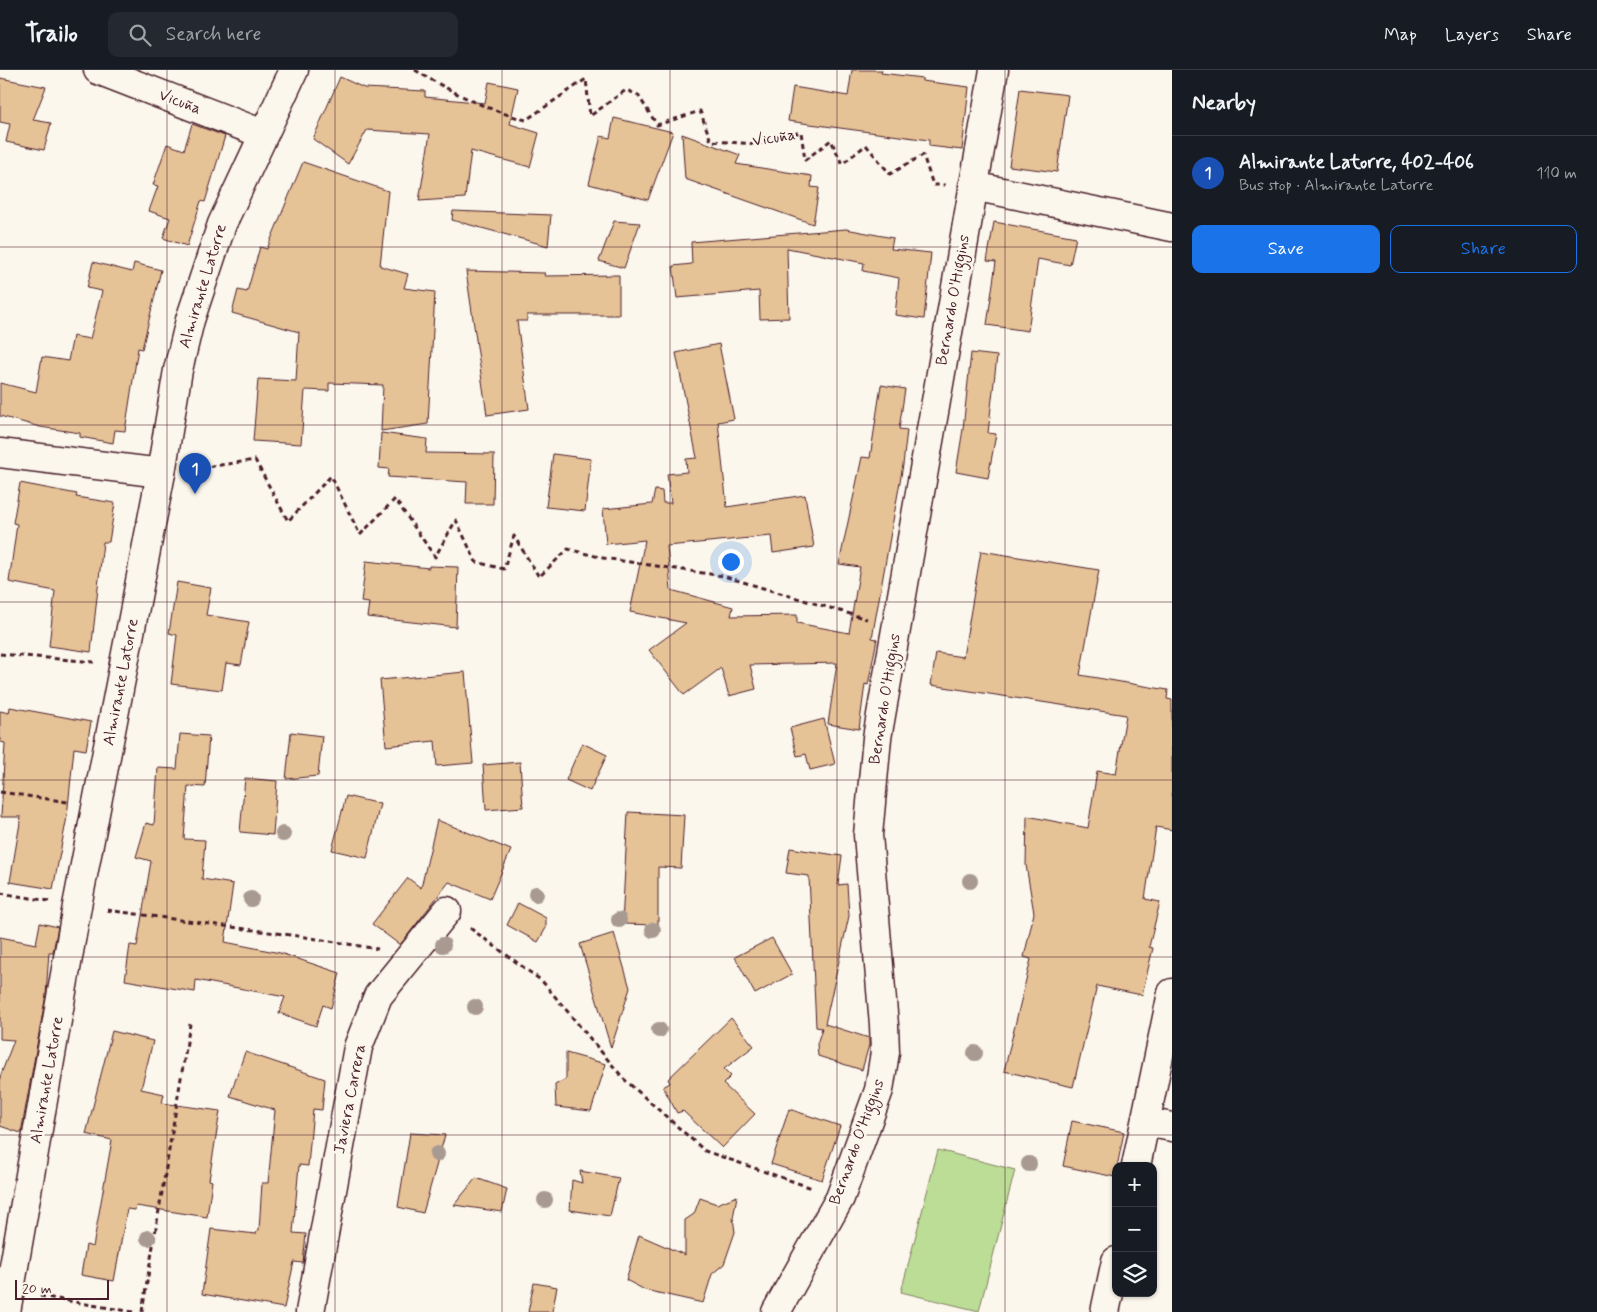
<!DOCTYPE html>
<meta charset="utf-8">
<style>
body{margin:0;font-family:Mynerve,sans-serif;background:#242831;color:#f1f3f6}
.controls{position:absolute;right:15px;bottom:15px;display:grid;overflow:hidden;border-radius:10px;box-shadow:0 1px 4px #0004}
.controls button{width:45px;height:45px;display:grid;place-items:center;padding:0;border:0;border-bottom:1px solid #363941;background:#171b24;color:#f1f3f6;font:25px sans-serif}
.scale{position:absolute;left:15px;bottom:12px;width:94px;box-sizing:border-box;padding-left:5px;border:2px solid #4a1f2b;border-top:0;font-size:14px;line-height:18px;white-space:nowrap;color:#4a1f2b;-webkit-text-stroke:4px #fbf7ec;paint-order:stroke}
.you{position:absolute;left:730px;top:491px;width:18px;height:18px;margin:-12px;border:4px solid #fff;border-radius:50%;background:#1a73e8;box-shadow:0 0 0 8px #1a73e833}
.badge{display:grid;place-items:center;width:32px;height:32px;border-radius:50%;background:#1a73e8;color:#fff;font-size:16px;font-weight:700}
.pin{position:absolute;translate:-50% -41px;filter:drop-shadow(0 1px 2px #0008)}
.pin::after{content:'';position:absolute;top:26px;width:18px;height:15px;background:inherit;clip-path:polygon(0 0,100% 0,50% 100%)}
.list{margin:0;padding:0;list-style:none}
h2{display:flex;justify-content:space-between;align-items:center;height:65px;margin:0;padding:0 20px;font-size:21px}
h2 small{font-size:16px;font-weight:400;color:#9ea1a6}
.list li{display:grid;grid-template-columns:32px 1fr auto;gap:15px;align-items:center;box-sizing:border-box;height:75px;padding:0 20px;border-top:1px solid #363941}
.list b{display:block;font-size:19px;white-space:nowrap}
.list p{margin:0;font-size:16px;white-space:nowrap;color:#9ea1a6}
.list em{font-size:16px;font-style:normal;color:#9ea1a6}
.actions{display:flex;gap:10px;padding:15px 20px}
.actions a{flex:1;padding:11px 0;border:1px solid #1a73e8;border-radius:10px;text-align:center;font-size:18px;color:#1a73e8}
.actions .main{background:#1a73e8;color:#fff}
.icon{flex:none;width:28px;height:28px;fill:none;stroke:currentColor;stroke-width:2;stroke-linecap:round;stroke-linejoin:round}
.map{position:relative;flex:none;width:1172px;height:1242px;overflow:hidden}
header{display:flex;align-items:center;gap:30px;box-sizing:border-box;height:70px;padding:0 25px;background:#171b24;border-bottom:1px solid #363941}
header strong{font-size:24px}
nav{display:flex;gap:28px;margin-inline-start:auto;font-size:18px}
.search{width:350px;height:45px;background:#242831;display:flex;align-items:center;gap:12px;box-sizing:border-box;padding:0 18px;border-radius:10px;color:#9ea1a6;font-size:19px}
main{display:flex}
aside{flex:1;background:#171b24}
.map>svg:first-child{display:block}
</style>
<header>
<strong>Trailo</strong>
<div class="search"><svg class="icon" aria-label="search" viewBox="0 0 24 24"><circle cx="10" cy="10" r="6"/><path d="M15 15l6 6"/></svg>Search here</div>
<nav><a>Map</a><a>Layers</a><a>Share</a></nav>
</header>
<main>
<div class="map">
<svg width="1172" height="1242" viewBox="0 0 1172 1242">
<rect width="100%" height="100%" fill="#fbf7ec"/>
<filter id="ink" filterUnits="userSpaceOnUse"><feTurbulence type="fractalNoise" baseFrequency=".02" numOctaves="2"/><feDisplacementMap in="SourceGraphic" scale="10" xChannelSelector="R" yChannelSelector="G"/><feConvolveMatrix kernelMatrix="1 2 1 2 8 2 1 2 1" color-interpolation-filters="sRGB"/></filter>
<g filter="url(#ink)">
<!-- green -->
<polygon fill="#bbdd96" stroke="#827e60" points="938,1080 1015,1100 979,1241 901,1222"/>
<!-- building -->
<g fill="#e6c297" stroke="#4a1f2b">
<polygon points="852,0 882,0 881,3 922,8 922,11 969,17 962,80 929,76 929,70 788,51 793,17 848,26"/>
<polygon points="340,7 364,18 425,21 425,27 485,33 489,12 518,18 510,54 539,63 530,97 471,81 465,128 419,131 430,64 367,60 348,94 313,69"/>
<polygon points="0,8 46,17 33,50 51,53 44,80 6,72 10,54 0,52"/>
<polygon points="1020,19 1068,25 1057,102 1009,96"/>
<polygon points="614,48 673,62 648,130 589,114 601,66 610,68"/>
<polygon points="192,54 225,66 205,132 201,131 187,176 163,168 170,148 149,141 158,116 153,115 167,74 184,80"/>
<polygon points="682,64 740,85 736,94 812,106 811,117 819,118 813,154 685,109"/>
<polygon points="303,92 388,121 380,196 408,204 404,218 435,222 428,354 381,361 383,315 329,313 329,321 305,320 301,374 253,371 258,309 296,311 299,262 232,243 238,220 247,222 260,177 267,179"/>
<polygon points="453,141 551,145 548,176 452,150"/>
<polygon points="614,151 640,153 624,198 599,191"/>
<polygon points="994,152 1076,167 1070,195 1038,189 1028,261 987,255 996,192 987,191"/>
<polygon points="846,159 893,168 891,179 931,183 924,249 895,245 899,208 863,201 864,193 787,178 789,248 760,249 759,221 677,228 673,196 692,194 691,172"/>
<polygon points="93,192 132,202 134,193 161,200 142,279 138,278 125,361 115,360 113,373 80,367 80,363 40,357 0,346 0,313 36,322 42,287 68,291 73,266 90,269 102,221 87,218"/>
<polygon points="466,201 545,203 544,206 619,205 619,245 527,245 527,251 517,251 529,339 487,345"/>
<polygon points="719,274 734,349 718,352 727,437 805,425 814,477 773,483 771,466 667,476 671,520 733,537 731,546 797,545 797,553 849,563 860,497 839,494 862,387 870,388 881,315 905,319 899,359 907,360 903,395 872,568 877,569 868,615 865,614 859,659 828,654 837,593 750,595 756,619 729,626 721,598 684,625 649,580 686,553 630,542 645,470 606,474 603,439 652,434 655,420 662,421 663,433 671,433 667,404 687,402 686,389 697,388 676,283"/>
<polygon points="971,283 997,286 988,363 996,364 988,408 956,402 963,359"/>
<polygon points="381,363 427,369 426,383 494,384 493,434 466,434 467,412 388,407 389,399 379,398"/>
<polygon points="553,384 591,389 585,441 546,437"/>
<polygon points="20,413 77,424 76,427 115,433 109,472 103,472 91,582 49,576 55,521 9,512 17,454 13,453"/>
<polygon points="981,481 1099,500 1080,605 1168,620 1167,629 1172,630 1172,760 1156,757 1145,829 1160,832 1149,877 1153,878 1142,925 1097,916 1073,1017 1004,1001 1031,889 1024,887 1034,843 1026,795 1027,746 1088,758 1097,701 1116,704 1126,645 931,615 936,583 963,587"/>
<polygon points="366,491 429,498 429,496 458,497 456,557 367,547 369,533 361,532"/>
<polygon points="177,512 211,518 206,545 249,552 241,595 226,593 222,620 171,614 177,565 169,563"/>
<polygon points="465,602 473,693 437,696 435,671 386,676 380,610"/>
<polygon points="10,637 91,652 86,680 74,678 67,747 53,819 10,812 21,747 1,747 5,673 0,672 0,641 9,643"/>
<polygon points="824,649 835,694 810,700 806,684 797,686 790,658"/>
<polygon points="291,662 322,666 318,706 286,709"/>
<polygon points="180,664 209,666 205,717 188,716 184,769 205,770 202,809 233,814 225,872 280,883 340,903 331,938 323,935 316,956 279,943 285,927 196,910 195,922 125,910 130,875 137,876 151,791 136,787 146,753 154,755 158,698 177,699"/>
<polygon points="582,673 607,685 590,721 566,710"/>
<polygon points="520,692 523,737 486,740 483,695"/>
<polygon points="245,708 277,711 273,765 240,762"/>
<polygon points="346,726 380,734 367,788 332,780"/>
<polygon points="628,742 684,745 681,798 658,797 658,855 622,854"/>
<polygon points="437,750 511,780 490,829 449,812 400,875 372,854 408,808 421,818"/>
<polygon points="790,778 842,786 838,815 847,814 849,846 825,954 869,968 869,975 862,1000 818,986 817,974 822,958 816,957 809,806 786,803"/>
<polygon points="518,833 546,848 546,858 538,872 507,855"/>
<polygon points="40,853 58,857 53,882 49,882 46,925 21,1063 0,1056 0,1007 14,970 0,969 0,867 36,874"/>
<polygon points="614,863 630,918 611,978 580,874"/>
<polygon points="772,868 792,904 755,924 735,887"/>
<polygon points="731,948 754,976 724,999 731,1006 723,1014 755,1044 722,1078 683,1041 677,1043 663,1017 670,1013 668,1009"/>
<polygon points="112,961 153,971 141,1019 164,1024 162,1033 220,1041 209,1110 212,1111 207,1147 136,1136 135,1140 127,1139 114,1211 81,1205 86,1175 93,1177 112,1070 86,1064"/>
<polygon points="245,982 325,1009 322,1040 313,1039 308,1096 299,1095 293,1163 306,1164 303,1193 294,1192 284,1238 202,1224 211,1159 256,1164 257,1160 259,1160 262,1113 268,1113 275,1040 230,1026"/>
<polygon points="566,983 606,994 591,1041 556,1037 555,1015 566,1009"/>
<polygon points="789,1039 840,1056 822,1110 771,1094"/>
<polygon points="1072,1051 1124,1062 1115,1107 1063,1096"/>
<polygon points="410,1063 445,1065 423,1143 398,1137"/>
<polygon points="580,1101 619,1108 610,1146 570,1140 572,1110 582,1113"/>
<polygon points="476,1108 507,1119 502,1142 454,1135"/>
<polygon points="737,1126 733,1148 735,1162 724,1194 712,1204 703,1233 645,1220 626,1210 639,1165 685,1185 685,1150 694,1144 700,1128 717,1134"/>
<polygon points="534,1213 557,1217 552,1242 528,1242"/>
</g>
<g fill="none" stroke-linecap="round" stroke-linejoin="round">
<defs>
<g id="minor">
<polyline points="98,0 263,64"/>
<polyline points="973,116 1172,157"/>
<polyline points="0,383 161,403"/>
<polyline points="1146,1052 1172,1057"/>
<polyline points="310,1242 358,977 378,926 447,841"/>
<polyline points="776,1242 840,1128 879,1020 885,982 884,955 868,765 877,668 994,0"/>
</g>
<g id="secondary">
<polyline points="1136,1096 1172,923"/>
<polyline points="6,1242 77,836 161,403 178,300 190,250 222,154 294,0"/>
<polyline points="1105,1242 1116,1191"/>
</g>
</defs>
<!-- minor casing -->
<use href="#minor" stroke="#4a1f2b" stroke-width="31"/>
<!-- secondary casing -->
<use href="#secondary" stroke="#4a1f2b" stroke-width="31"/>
<!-- path -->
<g stroke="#4a1f2b" stroke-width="3" stroke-dasharray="5 4" stroke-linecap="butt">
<path d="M 415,0 C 449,21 487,40 526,50 L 586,9 L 590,46 L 626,20 L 638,25 L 657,55 L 700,41 L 711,71 L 758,74 L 801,62 L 805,90 L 831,70 L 842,94 L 866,75 L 890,104 L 923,85 L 933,115 L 945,115"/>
<polyline points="192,399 255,390 288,451 331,406 360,465 395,429 435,487 456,450 476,492 504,499 514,466 539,507 568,479 603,488 723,506 867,549"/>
<polyline points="0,584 94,592"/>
<polyline points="0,722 68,732"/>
<polyline points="0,823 49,831"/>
<polyline points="107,840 305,867 378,879"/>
<polyline points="470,858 542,911 624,1009 705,1081 812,1118"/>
<polyline points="40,1226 133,1242"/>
<polyline points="142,1242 190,954"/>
</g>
<!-- minor -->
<use href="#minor" stroke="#fbf7ec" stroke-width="28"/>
<!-- secondary -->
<use href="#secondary" stroke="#fbf7ec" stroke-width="28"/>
</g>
<!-- trees -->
<g fill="#a99a91">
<circle cx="283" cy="764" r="8"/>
<circle cx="970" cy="811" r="8"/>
<circle cx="536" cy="824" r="8"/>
<circle cx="251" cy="829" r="8"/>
<circle cx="619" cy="850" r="8"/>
<circle cx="653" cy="860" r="8"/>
<circle cx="443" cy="875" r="8"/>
<circle cx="475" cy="937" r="8"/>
<circle cx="659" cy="960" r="8"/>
<circle cx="975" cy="983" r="8"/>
<circle cx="437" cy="1084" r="8"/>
<circle cx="1029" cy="1094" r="8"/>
<circle cx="545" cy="1130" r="8"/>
<circle cx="148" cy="1168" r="8"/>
</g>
</g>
<!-- grid -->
<path fill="none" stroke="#4a1f2b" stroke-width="1" stroke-opacity="0.55" d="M 167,0 L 167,1242M 335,0 L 335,1242M 502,0 L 502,1242M 670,0 L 670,1242M 837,0 L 837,1242M 1005,0 L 1005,1242M 0,177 L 1172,177M 0,355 L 1172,355M 0,532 L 1172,532M 0,710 L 1172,710M 0,887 L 1172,887M 0,1065 L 1172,1065"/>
<g text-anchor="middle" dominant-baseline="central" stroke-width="5" stroke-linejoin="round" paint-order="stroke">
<!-- street labels -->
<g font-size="16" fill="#4a1f2b" stroke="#fbf7ec">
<text transform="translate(180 32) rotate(21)">Vicuña</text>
<text transform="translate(774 68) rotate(-9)">Vicuña</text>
<text transform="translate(203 216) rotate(-73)">Almirante Latorre</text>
<text transform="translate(953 230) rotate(-80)">Bernardo O'Higgins</text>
<text transform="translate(121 612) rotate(-79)">Almirante Latorre</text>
<text transform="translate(885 629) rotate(-81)">Bernardo O'Higgins</text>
<text transform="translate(47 1010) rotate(-80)">Almirante Latorre</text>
<text transform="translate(350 1029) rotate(-79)">Javiera Carrera</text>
<text transform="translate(857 1072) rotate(-70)">Bernardo O'Higgins</text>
</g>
</g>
</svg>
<div class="controls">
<button>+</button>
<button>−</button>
<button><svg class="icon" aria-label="layers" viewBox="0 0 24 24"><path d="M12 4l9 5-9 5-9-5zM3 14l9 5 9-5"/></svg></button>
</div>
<div class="scale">20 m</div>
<div class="you"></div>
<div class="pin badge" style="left:195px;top:424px;background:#1a4fb4">1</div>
</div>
<aside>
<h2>Nearby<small></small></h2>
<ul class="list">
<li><span class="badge" style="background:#1a4fb4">1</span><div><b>Almirante Latorre, 402-406</b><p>Bus stop · Almirante Latorre</p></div><em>110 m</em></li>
</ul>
<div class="actions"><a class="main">Save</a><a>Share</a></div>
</aside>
</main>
